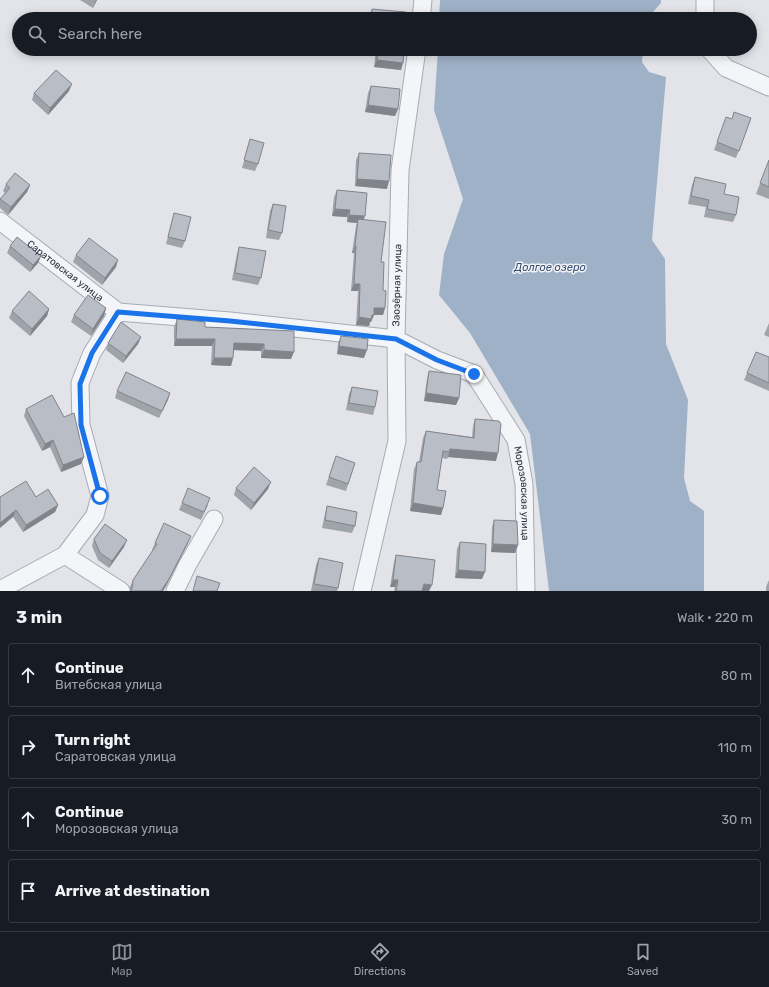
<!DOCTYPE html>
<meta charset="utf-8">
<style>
body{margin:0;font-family:Rubik,sans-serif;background:#242831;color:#f1f3f6}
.stop{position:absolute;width:12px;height:12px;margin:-9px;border:3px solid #1a73e8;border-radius:50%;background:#fff}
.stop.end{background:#1a73e8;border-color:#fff;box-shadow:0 1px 4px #0008}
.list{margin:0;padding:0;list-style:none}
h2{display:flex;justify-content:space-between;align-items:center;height:52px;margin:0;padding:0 16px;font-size:17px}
h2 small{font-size:13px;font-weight:400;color:#9ea1a6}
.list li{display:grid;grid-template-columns:26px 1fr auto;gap:12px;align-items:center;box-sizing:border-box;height:64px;margin:0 8px 8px;padding:0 8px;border:1px solid #363941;border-radius:4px}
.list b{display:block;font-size:15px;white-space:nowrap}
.list p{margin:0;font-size:13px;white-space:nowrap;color:#9ea1a6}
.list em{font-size:13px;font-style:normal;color:#9ea1a6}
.icon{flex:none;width:22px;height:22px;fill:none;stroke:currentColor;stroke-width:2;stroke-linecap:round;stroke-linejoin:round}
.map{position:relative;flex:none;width:769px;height:591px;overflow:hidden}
.search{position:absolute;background:#171b24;box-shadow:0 2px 10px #0003;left:12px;right:12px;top:12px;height:44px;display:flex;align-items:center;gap:10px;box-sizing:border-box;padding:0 14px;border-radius:22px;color:#9ea1a6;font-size:15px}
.sheet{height:340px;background:#171b24}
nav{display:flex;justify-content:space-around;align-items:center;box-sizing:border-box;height:56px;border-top:1px solid #363941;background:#171b24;font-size:11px;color:#9ea1a6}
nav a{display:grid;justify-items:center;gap:2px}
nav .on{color:#8c9099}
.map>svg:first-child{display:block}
</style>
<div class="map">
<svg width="769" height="591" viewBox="0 0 769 591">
<rect width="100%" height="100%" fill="#e2e4e9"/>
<!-- water -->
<g fill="#9fb1c7">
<polygon points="440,0 661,0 661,3 647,19 439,19"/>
<polygon points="438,49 643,49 642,62 649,72 666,77 652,240 665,259 666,344 688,400 684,478 690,501 704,511 704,591 549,591 530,434 470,333 439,295 444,254 463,199 434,110"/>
</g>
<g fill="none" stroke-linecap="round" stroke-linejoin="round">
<defs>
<g id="minor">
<polyline points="705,0 705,19"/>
<polyline points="421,19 423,0"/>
<polyline points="709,49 726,68 769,87"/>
<path id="s1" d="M 0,221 L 118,312 L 230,321 L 396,339 L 437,360 L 474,374 L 516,440 L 524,484 L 526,591"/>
<polyline points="65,555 121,591"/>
<polyline points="0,590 65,555 95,515 100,496 81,425 80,383 92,353 118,312"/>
<polyline points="175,591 188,564 214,519"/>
<path id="s2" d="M 362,591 L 397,441 L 396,339 L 400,170 L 417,49"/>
</g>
</defs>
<!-- minor casing -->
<use href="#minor" stroke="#a7abb3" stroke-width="19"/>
<!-- minor -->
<use href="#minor" stroke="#f4f5f8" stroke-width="17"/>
</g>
<!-- wall -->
<g fill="#9fa3aa">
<polygon points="80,0 97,0 93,8"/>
<polygon points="372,9 406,19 369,19 369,16"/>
<polygon points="376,49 404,49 401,70 374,67"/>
<polygon points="371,86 398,109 395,116 365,112 368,93"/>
<polygon points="69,91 48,115 32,100 34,93"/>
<polygon points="751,118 736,158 714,150 717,142 732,119"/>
<polygon points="250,139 258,164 255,171 242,168"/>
<polygon points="359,153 387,189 355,186 356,160"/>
<polygon points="769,160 769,199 756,194"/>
<polygon points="695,177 724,194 736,215 733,222 704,217 706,207 688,204 692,185"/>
<polygon points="6,184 30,185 27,192 8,215 0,208 0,200 5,193 3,191"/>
<polygon points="337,190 364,219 381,262 383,290 385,308 383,315 374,315 371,322 370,322 369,326 356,325 358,291 351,291 354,253 352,253 356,226 357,223 347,222 347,217 332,216 334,197"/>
<polygon points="273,204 282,233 279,240 266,238 270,211"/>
<polygon points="174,213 185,241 182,248 166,244 172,221"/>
<polygon points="10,246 41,256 38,263 30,272 7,253"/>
<polygon points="239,247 261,278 258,285 232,280 237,254"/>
<polygon points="76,255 116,267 102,285 73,262"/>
<polygon points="106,308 104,316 91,336 71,322 74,315"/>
<polygon points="49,309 47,316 30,336 9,318 12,311"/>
<polygon points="177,319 205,327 294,331 291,359 261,358 261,351 233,350 233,358 231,366 211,365 212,346 174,346 174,327"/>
<polygon points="769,323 769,337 764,335"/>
<polygon points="341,336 364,358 337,354 338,343"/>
<polygon points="141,337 138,344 123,363 106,350 108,343"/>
<polygon points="769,357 769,391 744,380 747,373"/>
<polygon points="429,371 459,398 456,405 424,401 427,379"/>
<polygon points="352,387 375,407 373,415 346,410 349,394"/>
<polygon points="117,391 170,393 159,418 115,398"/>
<polygon points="26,409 84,457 81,464 61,472 50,447 42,451 24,416"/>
<polygon points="475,419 496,461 448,457 447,459 442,458 437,490 443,508 441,515 410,511 414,469 417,462 419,462 423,438 426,431 472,437 473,426"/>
<polygon points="336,456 355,463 346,491 326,485"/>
<polygon points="236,488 268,489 251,510 234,495"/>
<polygon points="0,497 36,497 58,505 55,512 23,532"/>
<polygon points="182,503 208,505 201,520 179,510"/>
<polygon points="327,506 355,526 352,533 322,528 325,514"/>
<polygon points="494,520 518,545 515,553 491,552 492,527"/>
<polygon points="94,539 124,547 109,568 98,560 92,546"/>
<polygon points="460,542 482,579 455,578 457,549"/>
<polygon points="155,543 188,543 166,586 163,591 130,591 130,587 133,580 153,550 152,550"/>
<polygon points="396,555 429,591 394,591 395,587 390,587 394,562"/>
<polygon points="319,558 338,588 337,591 311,591 316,565"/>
<polygon points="769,580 769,591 766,591 766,587"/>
</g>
<!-- shaded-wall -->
<g fill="#82848b">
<polygon points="96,0 97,0 93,8"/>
<polygon points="377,60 403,63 401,70 374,67"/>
<polygon points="72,84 69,91 48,115 50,108"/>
<polygon points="368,105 398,109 395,116 365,112"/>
<polygon points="357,179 389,181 387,189 355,186"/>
<polygon points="30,185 27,192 8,215 11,207"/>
<polygon points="335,209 350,210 347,217 332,216"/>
<polygon points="349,215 365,216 362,224 358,219 357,223 347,222"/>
<polygon points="355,246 356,246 354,253 352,253"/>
<polygon points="41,256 38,263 30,272 33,265"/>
<polygon points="118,260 116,267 102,285 105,278"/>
<polygon points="354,284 360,284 358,291 351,291"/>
<polygon points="106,308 104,316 91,336 93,329"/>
<polygon points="374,308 385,308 383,315 372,315"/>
<polygon points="49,309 47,316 30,336 32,329"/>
<polygon points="372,315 374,315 371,322 370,322 369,326 356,325 359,317"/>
<polygon points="141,337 138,344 123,363 126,356"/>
<polygon points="176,339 215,339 212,346 174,346"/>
<polygon points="234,343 264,344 261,351 231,350"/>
<polygon points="339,346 367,350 364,358 337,354"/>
<polygon points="264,350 294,352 291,359 261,358"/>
<polygon points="214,358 233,358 231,366 211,365"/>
<polygon points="170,393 168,400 159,418 162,411"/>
<polygon points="426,393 459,398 456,405 424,401"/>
<polygon points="53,440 50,447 42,451 45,444"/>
<polygon points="450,449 498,453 496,461 448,457"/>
<polygon points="84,457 81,464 61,472 63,465"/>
<polygon points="271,482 268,489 251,510 254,503"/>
<polygon points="413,503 443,508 441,515 410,511"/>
<polygon points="58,505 55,512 23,532 26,525"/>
<polygon points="16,510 13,517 0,528 0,523"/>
<polygon points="191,536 188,543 166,586 163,591 161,591"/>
<polygon points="127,540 124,547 109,568 112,561"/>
<polygon points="493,544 518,545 515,553 491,552"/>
<polygon points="458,570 485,572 482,579 455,578"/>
<polygon points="393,580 398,580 395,587 390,587"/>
<polygon points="424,584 432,585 429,591 421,591"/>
</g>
<!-- building -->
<g fill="#b9bdc6" stroke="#82848b">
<polygon points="372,9 406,12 406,19 371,19"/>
<polygon points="378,49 404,49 403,63 377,60"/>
<polygon points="56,70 72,84 50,108 34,93"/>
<polygon points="371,86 400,89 398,109 368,105"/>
<polygon points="734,112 751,118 739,151 717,142 726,117 732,119"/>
<polygon points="250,139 264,143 258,164 244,160"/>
<polygon points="359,153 391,155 389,181 357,179"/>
<polygon points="769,160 769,187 760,183"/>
<polygon points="15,173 30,185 11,207 0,199 10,188 6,184"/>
<polygon points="695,177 726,184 724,194 739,197 736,215 707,209 709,200 691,196"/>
<polygon points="337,190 367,193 365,216 349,215 350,210 335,209"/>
<polygon points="273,204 286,206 282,233 268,230"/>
<polygon points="174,213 191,217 185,241 168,237"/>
<polygon points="358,219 386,222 381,262 384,262 383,290 386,291 385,308 374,308 374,315 372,315 371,319 359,317 360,284 354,284 356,246 355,246"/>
<polygon points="17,237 41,256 33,265 10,246"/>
<polygon points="89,238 118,260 105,278 76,255"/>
<polygon points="239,247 266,251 261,278 235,273"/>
<polygon points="29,291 49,309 32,329 12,311"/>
<polygon points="88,295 106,308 93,329 74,315"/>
<polygon points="177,319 205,322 205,327 294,331 294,352 264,350 264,344 234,343 233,358 214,358 215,339 176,339"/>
<polygon points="121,322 141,337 126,356 108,343"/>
<polygon points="341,336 368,339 367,350 339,346"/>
<polygon points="756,352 769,357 769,383 747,373"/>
<polygon points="429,371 461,375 459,398 426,393"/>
<polygon points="126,372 170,393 162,411 117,391"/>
<polygon points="352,387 378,391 375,407 349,403"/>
<polygon points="52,395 64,417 74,413 84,457 63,465 53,440 45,444 26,409"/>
<polygon points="475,419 499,421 501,424 498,453 450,449 449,452 443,451 437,490 446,491 443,508 413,503 417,462 421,462 426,431 474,438"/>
<polygon points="336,456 355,463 348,484 329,477"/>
<polygon points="254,467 271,482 254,503 236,488"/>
<polygon points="26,481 36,497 48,489 58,505 26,525 16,510 0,523 0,497"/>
<polygon points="188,488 210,498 204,512 182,503"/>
<polygon points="327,506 357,512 355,526 325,520"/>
<polygon points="494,520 517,521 518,545 493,544"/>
<polygon points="164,523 191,536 169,579 161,591 130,591 132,589 133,580 157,544 155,543"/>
<polygon points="105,524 127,540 112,561 100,553 94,539"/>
<polygon points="460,542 486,544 485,572 458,570"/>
<polygon points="396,555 435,560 432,585 424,584 422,591 396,591 398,580 393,580"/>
<polygon points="319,558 343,563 338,588 314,584"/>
<polygon points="197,576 220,583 217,591 193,591"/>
</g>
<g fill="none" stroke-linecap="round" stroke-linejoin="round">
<!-- route -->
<polyline stroke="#1a73e8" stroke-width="5" points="100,496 81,425 80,384 92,353 118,312 230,321 396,339 437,360 474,374"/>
</g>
<g text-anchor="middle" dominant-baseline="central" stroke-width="3" stroke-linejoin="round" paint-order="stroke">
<!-- street labels -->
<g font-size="10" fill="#2b3240" stroke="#f1f3f7">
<text stroke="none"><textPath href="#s1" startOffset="82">Саратовская улица</textPath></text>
<text stroke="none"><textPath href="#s2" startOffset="310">Заозёрная улица</textPath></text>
<text stroke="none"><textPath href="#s1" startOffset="646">Морозовская улица</textPath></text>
</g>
<!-- water labels -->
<g font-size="11" font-style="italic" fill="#384f71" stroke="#f1f3f7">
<text x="550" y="267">Долгое озеро</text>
</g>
</g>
</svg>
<div class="stop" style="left:100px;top:496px"></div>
<div class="stop end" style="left:474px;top:374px"></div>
<div class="search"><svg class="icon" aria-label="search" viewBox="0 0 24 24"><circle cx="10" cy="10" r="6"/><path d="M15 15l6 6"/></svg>Search here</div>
</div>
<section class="sheet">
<h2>3 min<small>Walk · 220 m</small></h2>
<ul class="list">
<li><svg class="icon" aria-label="ahead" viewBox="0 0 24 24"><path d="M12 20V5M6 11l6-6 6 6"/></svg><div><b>Continue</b><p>Витебская улица</p></div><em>80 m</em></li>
<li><svg class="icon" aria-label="right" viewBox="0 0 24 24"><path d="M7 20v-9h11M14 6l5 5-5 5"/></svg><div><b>Turn right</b><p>Саратовская улица</p></div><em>110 m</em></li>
<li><svg class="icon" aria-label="ahead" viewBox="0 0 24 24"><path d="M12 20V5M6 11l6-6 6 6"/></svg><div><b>Continue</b><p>Морозовская улица</p></div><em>30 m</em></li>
<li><svg class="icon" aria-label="arrive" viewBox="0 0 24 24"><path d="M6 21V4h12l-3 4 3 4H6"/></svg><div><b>Arrive at destination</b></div></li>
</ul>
</section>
<nav>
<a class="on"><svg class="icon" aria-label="map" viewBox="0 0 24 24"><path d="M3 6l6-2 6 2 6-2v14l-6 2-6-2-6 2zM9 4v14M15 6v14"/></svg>Map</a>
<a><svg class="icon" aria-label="directions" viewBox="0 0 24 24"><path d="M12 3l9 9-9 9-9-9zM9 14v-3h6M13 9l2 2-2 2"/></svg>Directions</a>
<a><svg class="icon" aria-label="saved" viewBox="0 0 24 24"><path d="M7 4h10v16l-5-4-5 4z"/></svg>Saved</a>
</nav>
